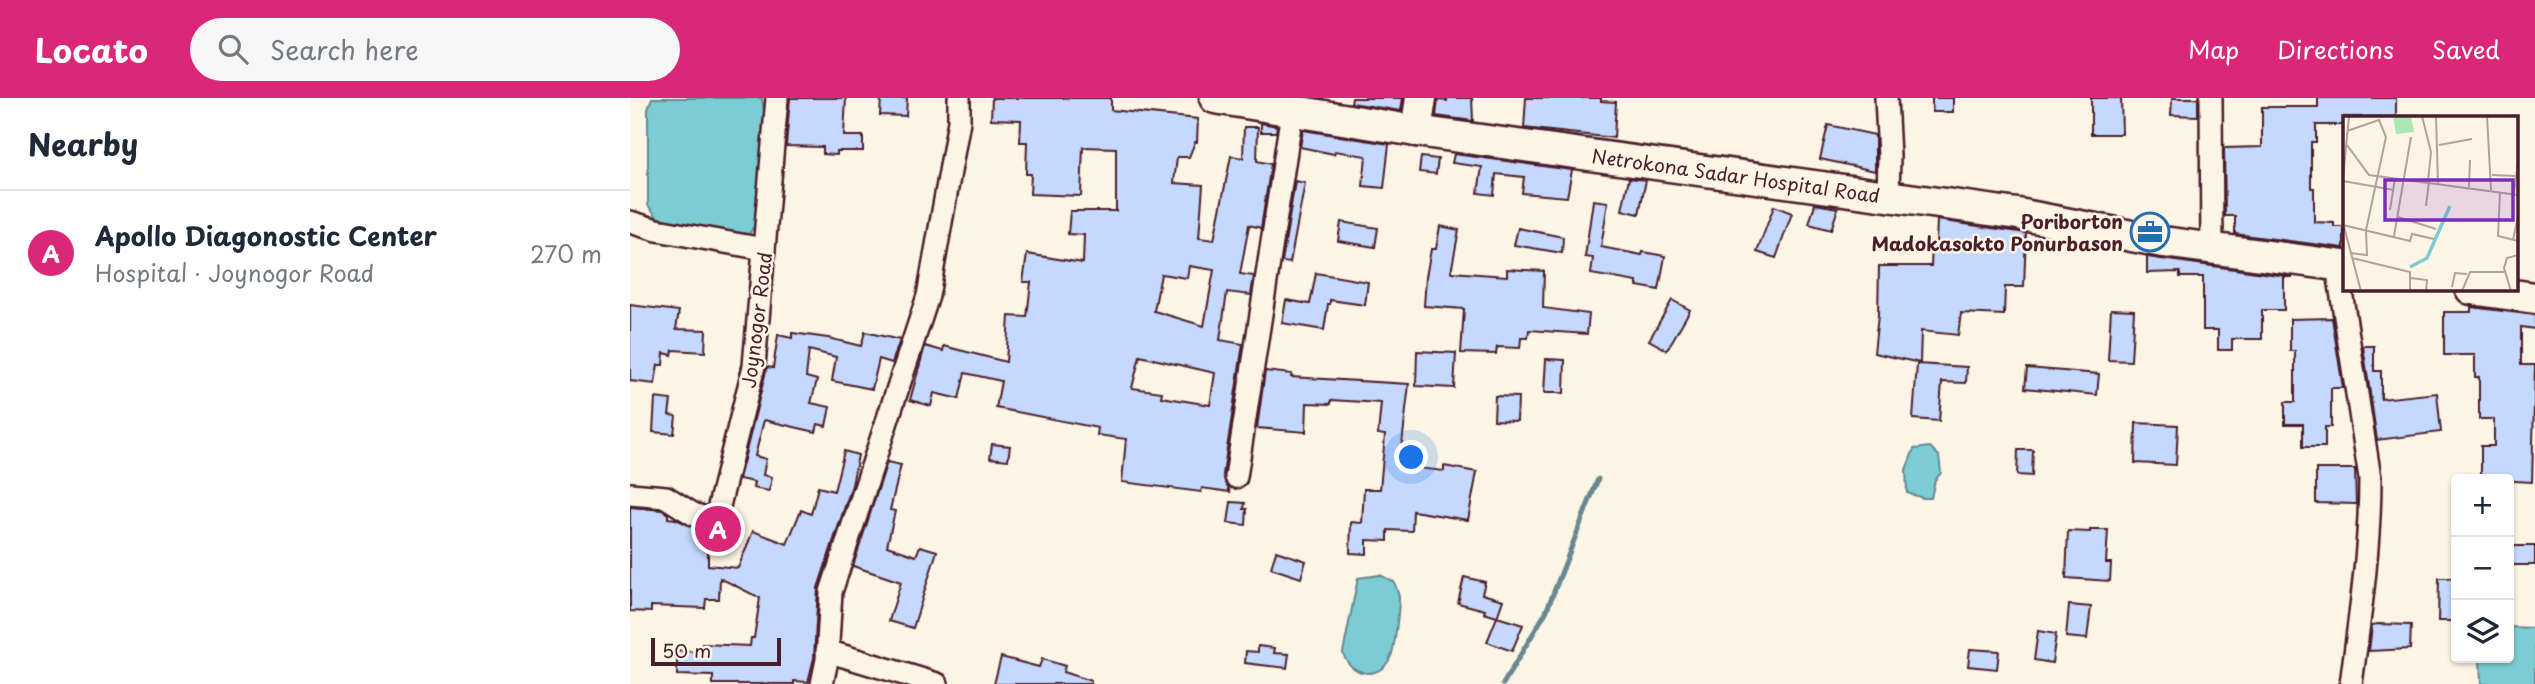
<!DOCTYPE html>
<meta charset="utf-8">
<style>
body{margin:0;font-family:"Playpen Sans",sans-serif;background:#f6f6f7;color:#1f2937}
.controls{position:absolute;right:21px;bottom:21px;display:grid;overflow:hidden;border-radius:7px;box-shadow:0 2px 5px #0004}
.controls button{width:63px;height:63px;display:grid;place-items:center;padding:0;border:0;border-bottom:2px solid #e0e1e3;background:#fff;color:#1f2937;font:35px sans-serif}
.scale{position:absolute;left:21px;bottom:18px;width:130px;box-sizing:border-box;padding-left:7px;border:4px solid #4a1f2b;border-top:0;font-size:19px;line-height:24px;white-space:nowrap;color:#4a1f2b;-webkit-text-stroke:5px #fcf5e5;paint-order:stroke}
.you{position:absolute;left:782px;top:360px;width:24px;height:24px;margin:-18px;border:5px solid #fff;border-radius:50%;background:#1a73e8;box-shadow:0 0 0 10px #1a73e833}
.badge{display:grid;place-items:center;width:46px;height:46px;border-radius:50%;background:#db2777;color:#fff;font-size:23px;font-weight:700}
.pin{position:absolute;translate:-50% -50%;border:4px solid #fff;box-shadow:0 2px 7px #0006}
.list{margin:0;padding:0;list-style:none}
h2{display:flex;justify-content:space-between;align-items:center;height:91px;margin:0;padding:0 28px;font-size:30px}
h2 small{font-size:23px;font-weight:400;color:#747a83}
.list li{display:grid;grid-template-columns:46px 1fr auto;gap:21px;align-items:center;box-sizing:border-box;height:126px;padding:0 28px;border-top:2px solid #e0e1e3}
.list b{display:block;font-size:26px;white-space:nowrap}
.list p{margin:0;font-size:23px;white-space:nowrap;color:#747a83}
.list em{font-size:23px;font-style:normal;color:#747a83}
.icon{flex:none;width:38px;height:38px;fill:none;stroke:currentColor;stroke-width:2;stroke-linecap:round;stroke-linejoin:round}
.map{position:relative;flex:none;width:1905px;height:586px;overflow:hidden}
header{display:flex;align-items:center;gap:42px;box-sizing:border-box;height:98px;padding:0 35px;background:#db2777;color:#fff}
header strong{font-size:33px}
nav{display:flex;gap:38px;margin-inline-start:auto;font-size:24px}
.search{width:490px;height:63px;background:#f6f6f7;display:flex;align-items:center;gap:18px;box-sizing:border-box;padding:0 24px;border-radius:38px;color:#747a83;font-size:26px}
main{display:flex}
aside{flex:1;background:#fff}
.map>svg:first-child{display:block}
</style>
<header>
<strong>Locato</strong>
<div class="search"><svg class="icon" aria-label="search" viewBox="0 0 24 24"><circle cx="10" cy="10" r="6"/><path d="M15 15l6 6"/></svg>Search here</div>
<nav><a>Map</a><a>Directions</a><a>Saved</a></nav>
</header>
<main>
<aside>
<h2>Nearby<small></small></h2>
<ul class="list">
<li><span class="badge">A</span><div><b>Apollo Diagonostic Center</b><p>Hospital · Joynogor Road</p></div><em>270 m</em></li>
</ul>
</aside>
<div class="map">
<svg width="1905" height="586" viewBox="0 0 1905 586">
<rect width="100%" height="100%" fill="#fcf5e5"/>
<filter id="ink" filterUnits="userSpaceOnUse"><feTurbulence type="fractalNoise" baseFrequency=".0143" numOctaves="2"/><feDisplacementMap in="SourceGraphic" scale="14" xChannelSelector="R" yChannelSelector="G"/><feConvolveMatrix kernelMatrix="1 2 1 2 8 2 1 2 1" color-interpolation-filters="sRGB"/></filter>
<g filter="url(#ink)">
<!-- water -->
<g fill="#7ccdd3" stroke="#688790" stroke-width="2">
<polygon points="22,0 132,0 137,33 127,123 118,138 30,123 18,107 18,11"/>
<polygon points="1300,349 1309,358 1311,375 1305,382 1301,400 1293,400 1277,395 1276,372 1284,351"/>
<path d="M 750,477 L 764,484 C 766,489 768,494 769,499 C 769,510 765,549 761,558 C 751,583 721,579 713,555 L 728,480 Z"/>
<polygon points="1879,529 1905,530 1905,586 1851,586 1850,560 1879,560"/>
</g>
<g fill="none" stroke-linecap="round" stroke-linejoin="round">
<!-- stream -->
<polyline stroke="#688790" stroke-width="5" points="873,586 916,514 968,381"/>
</g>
<!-- building -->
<g fill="#c5d8fd" stroke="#4a1f2b" stroke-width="2" fill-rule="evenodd">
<polygon points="160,0 216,0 214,38 233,38 233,53 207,53 207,57 193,56 193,49 156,48"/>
<polygon points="251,0 277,0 276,18 250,17"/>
<path d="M 362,0 L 481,0 L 481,12 L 568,21 L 567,44 L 565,44 L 559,59 L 547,59 L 544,85 L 573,87 L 569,140 L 584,142 L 601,58 L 613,60 L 614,29 L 628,29 L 627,63 L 641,66 L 631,130 L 619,127 L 610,176 L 624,178 L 621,197 L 597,194 L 590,242 L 613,246 L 593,377 L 600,394 L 572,390 L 571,394 L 492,384 L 496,341 L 467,337 L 468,330 L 366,310 L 371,283 L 335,275 L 329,301 L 304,295 L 301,308 L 280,302 L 295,248 L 313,253 L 314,248 L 376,264 L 379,218 L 397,219 L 401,184 L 393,184 L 397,156 L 453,165 L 454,137 L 438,136 L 440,113 L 486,113 L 486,50 L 453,49 L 451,98 L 400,96 L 401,76 L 396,76 L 397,44 L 390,44 L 391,22 L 361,21 ZM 559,168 L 584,172 L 574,228 L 524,213 L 531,176 L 557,180 ZM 510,258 L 585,275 L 580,307 L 531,299 L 532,294 L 502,290 Z"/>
<polygon points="722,0 773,0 771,13 721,5"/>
<polygon points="817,0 842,0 843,23 806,18 808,2 817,3"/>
<polygon points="896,0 971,0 971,3 986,4 984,40 894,30"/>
<rect x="1302" y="0" width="21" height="14"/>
<polygon points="1461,0 1491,0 1492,36 1461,36"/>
<polygon points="1542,0 1568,0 1568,18 1541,17"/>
<polygon points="1688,0 1766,0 1766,19 1714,19 1714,27 1686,27 1686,44 1681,44 1681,90 1684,90 1684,124 1704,125 1704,129 1714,129 1714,150 1605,136 1605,118 1595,118 1594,50 1632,49 1632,9 1688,9"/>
<polygon points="631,25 647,28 646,34 631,34"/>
<polygon points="1198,27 1245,37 1245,73 1190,61"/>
<polygon points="673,32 759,46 754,90 733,88 736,58 705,53 704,56 670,49"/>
<polygon points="824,56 942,72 937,99 892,95 894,79 866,76 864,97 848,95 852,69 822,65"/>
<polygon points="791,59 808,61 806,76 789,74"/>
<polygon points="999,80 1016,82 1009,116 992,112"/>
<polygon points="665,83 675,85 660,165 652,164"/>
<polygon points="963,102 978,104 971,149 1012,157 1013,154 1035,158 1029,192 1007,188 1007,184 961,176 963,160 955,159"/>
<polygon points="1185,106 1208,110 1201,132 1179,126"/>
<polygon points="1144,108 1162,115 1146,160 1127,154"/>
<polygon points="1307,122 1396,135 1394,189 1375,189 1374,217 1331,215 1328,237 1291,233 1290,265 1244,255 1248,217 1249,168 1301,168 1302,146 1306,146"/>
<polygon points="711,124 748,130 745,149 708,143"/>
<polygon points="810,128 829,132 821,174 877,178 877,171 914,173 913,210 959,216 957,236 899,232 898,240 891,240 890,250 867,249 866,256 831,255 834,211 794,208 796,179 801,151 806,151"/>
<polygon points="888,130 933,139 932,155 884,147"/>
<polygon points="1517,159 1531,161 1663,179 1654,179 1654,212 1632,212 1632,241 1602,241 1602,252 1588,252 1588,232 1573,232 1573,179 1550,179 1550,174 1517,175"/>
<polygon points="686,175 738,184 735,207 700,202 700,206 698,206 694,232 652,225 656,202 680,206"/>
<polygon points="1042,202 1060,212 1037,252 1019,242"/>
<polygon points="0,207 49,213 46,231 76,232 75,254 43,252 42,257 34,255 33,267 28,267 25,286 0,283"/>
<polygon points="1841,209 1905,217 1905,231 1891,229 1891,267 1905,267 1902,384 1851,381 1851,348 1864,348 1864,321 1849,321 1849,279 1845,279 1845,257 1814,257 1814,214 1841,214"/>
<polygon points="1481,211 1504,212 1501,263 1478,262"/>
<polygon points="1702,220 1713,290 1701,290 1701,329 1695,329 1695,349 1673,349 1673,326 1655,326 1655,304 1665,304 1665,253 1660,253 1660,221"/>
<polygon points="235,234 270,242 262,265 249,261 242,291 202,283 206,259 179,252 176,279 187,282 181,305 200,309 196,328 188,326 186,334 134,322 125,358 136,361 133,377 142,379 139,393 123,390 124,384 109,381 137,269 143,270 148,237 162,240 162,235 198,240 231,248"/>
<polygon points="1733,248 1744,248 1744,273 1751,273 1751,301 1807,295 1811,334 1747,342"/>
<polygon points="787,253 826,255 824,290 786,288"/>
<polygon points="916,261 935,262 934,295 914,295"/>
<polygon points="1287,266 1337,269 1336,285 1312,284 1309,323 1283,321"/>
<polygon points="1397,270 1469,276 1467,297 1395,290"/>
<polygon points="635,273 662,276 661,279 779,286 770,364 779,365 778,369 814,373 814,368 847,374 838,422 783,413 782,433 758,432 758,443 737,442 737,456 720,455 721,424 732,425 734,391 750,391 755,337 748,336 751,305 701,302 701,306 677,305 676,334 627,330"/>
<polygon points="865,298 888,299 887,323 864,322"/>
<polygon points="25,300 41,302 39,317 46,318 44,336 23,334"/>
<polygon points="1506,325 1548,327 1546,367 1505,365"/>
<polygon points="362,346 380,348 378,362 360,360"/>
<polygon points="1388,352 1403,352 1402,378 1387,377"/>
<polygon points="214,353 228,357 222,387 188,490 184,560 178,584 164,583 164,586 83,586 83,578 47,577 47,553 72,554 72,546 120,548 121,540 124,540 130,500 90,480 89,501 76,501 75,510 21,508 21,514 0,513 0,409 32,412 38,416 38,420 46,421 70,432 68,443 71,449 78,453 78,467 108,470 123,433 157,446 171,412 181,416 188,389 204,393"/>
<polygon points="257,364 271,367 260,412 265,413 257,448 286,458 290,448 307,453 283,530 259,523 271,484 223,468"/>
<polygon points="1686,371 1725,371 1726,406 1686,405"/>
<polygon points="601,404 615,405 614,411 617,411 616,427 598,425"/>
<polygon points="1460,432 1478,432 1476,465 1481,465 1480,483 1436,480 1438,433 1460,434"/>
<rect x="1881" y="448" width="24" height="19"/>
<polygon points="646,453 676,463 671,480 641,470"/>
<polygon points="834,479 855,484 852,496 873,502 867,519 854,515 855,512 828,505"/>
<polygon points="1809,480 1826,480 1826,523 1808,523"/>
<polygon points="1439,507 1461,509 1457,541 1436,539"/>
<polygon points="867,519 893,527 882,553 857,544"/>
<polygon points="1748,526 1781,527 1780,551 1739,553 1742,527"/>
<polygon points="1408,533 1426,536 1422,565 1404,562"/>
<polygon points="628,548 645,550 644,555 659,556 657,570 615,565 616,553 628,554"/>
<polygon points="1340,551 1369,553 1367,571 1338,568"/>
<polygon points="371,559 409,569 412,561 435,568 433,574 461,583 461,586 364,586"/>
</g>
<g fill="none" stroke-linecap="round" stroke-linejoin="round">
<defs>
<g id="street">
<polyline points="1256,0 1259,58 1258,99"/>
<polyline points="1581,0 1582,151"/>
<polyline points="0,124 27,132 134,151"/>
<path d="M 1707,167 L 1740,380 C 1740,449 1730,518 1721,586"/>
<polyline points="606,379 662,14"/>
<polyline points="0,396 36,399 63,416 85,423"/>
<polyline points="81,440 124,268 147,0"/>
<polyline points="197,553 307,586"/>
<polyline points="192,586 197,562 201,494 298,198 329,23 329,0"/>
</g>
<g id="secondary">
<polyline points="585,0 786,33 1388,116 1533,144 1714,168"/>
<polyline points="786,33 791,0"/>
<polyline points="1841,191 1905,200"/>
</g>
</defs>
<!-- street casing -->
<use href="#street" stroke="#4a1f2b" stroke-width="26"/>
<!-- secondary casing -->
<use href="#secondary" stroke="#4a1f2b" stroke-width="35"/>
<!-- street -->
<use href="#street" stroke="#fcf5e5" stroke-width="21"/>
<!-- secondary -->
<use href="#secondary" stroke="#fcf5e5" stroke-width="30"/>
</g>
</g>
<!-- icons -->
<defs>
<symbol id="office-ring" viewBox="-11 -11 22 22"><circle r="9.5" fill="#fcf5e5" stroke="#1f6fb2" stroke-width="1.5"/><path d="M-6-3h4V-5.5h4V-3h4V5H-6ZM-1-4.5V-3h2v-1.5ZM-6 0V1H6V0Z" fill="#1f6fb2"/></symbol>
</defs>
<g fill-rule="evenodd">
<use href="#office-ring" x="1498" y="112" width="44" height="44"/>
</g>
<g text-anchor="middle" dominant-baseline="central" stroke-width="5" stroke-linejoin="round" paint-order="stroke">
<!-- street labels -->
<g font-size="19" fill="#4a1f2b" stroke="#fcf5e5">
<text transform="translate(1106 77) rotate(8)">Netrokona Sadar Hospital Road</text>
<text transform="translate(126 222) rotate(-83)">Joynogor Road</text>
</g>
<!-- poi labels -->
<g font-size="19" font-weight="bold" fill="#4a1f2b" stroke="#fcf5e5" text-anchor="end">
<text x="1493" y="123">Poriborton<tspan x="1493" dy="22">Madokasokto Ponurbason</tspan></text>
</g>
</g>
<!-- overview -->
<g transform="translate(1713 18)">
<rect width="175" height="175" fill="#fcf5e5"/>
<path d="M 50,0 L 68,0 L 71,16 L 53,18 Z" fill="#a9e9b1"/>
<path fill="none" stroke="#7ccdd3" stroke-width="3.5" d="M 67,151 L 84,142 L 107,90"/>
<path fill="none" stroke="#b59f9b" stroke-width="2" d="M 79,0 L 88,36 L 85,65M 93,0 L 95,67M 144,0 L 148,74M 4,15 L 36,4 L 43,21 L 23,114 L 24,139 L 7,137M 4,29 L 26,59 L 175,79M 96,29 L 129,23M 149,59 L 172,60M 0,63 L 6,0M 0,65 L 51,74M 126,71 L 127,44M 157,76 L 155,120 L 175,125M 171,78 L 175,44M 83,90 L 86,65M 47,94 L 52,62M 55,101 L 93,113M 0,107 L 18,175M 0,109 L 67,125 L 69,118 L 91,123M 51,120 L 68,21M 170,124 L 175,101M 9,142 L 67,156 L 67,175M 68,162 L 84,164 L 83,175M 109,171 L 112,157 L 124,158M 119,175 L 127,156 L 161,156M 168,175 L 161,152 L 164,142 L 175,139"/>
<path fill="#7b2cbf" fill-opacity="0.15" stroke="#7b2cbf" stroke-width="3.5" d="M 42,64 L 170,64 L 170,104 L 42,104 Z"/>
<rect width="175" height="175" fill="none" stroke="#4a1f2b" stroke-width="3.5"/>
</g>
</svg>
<div class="controls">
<button>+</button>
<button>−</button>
<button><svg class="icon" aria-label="layers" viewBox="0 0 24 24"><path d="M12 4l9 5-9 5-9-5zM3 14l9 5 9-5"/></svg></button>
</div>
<div class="scale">50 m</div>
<div class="you"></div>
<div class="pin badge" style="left:88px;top:431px">A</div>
</div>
</main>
